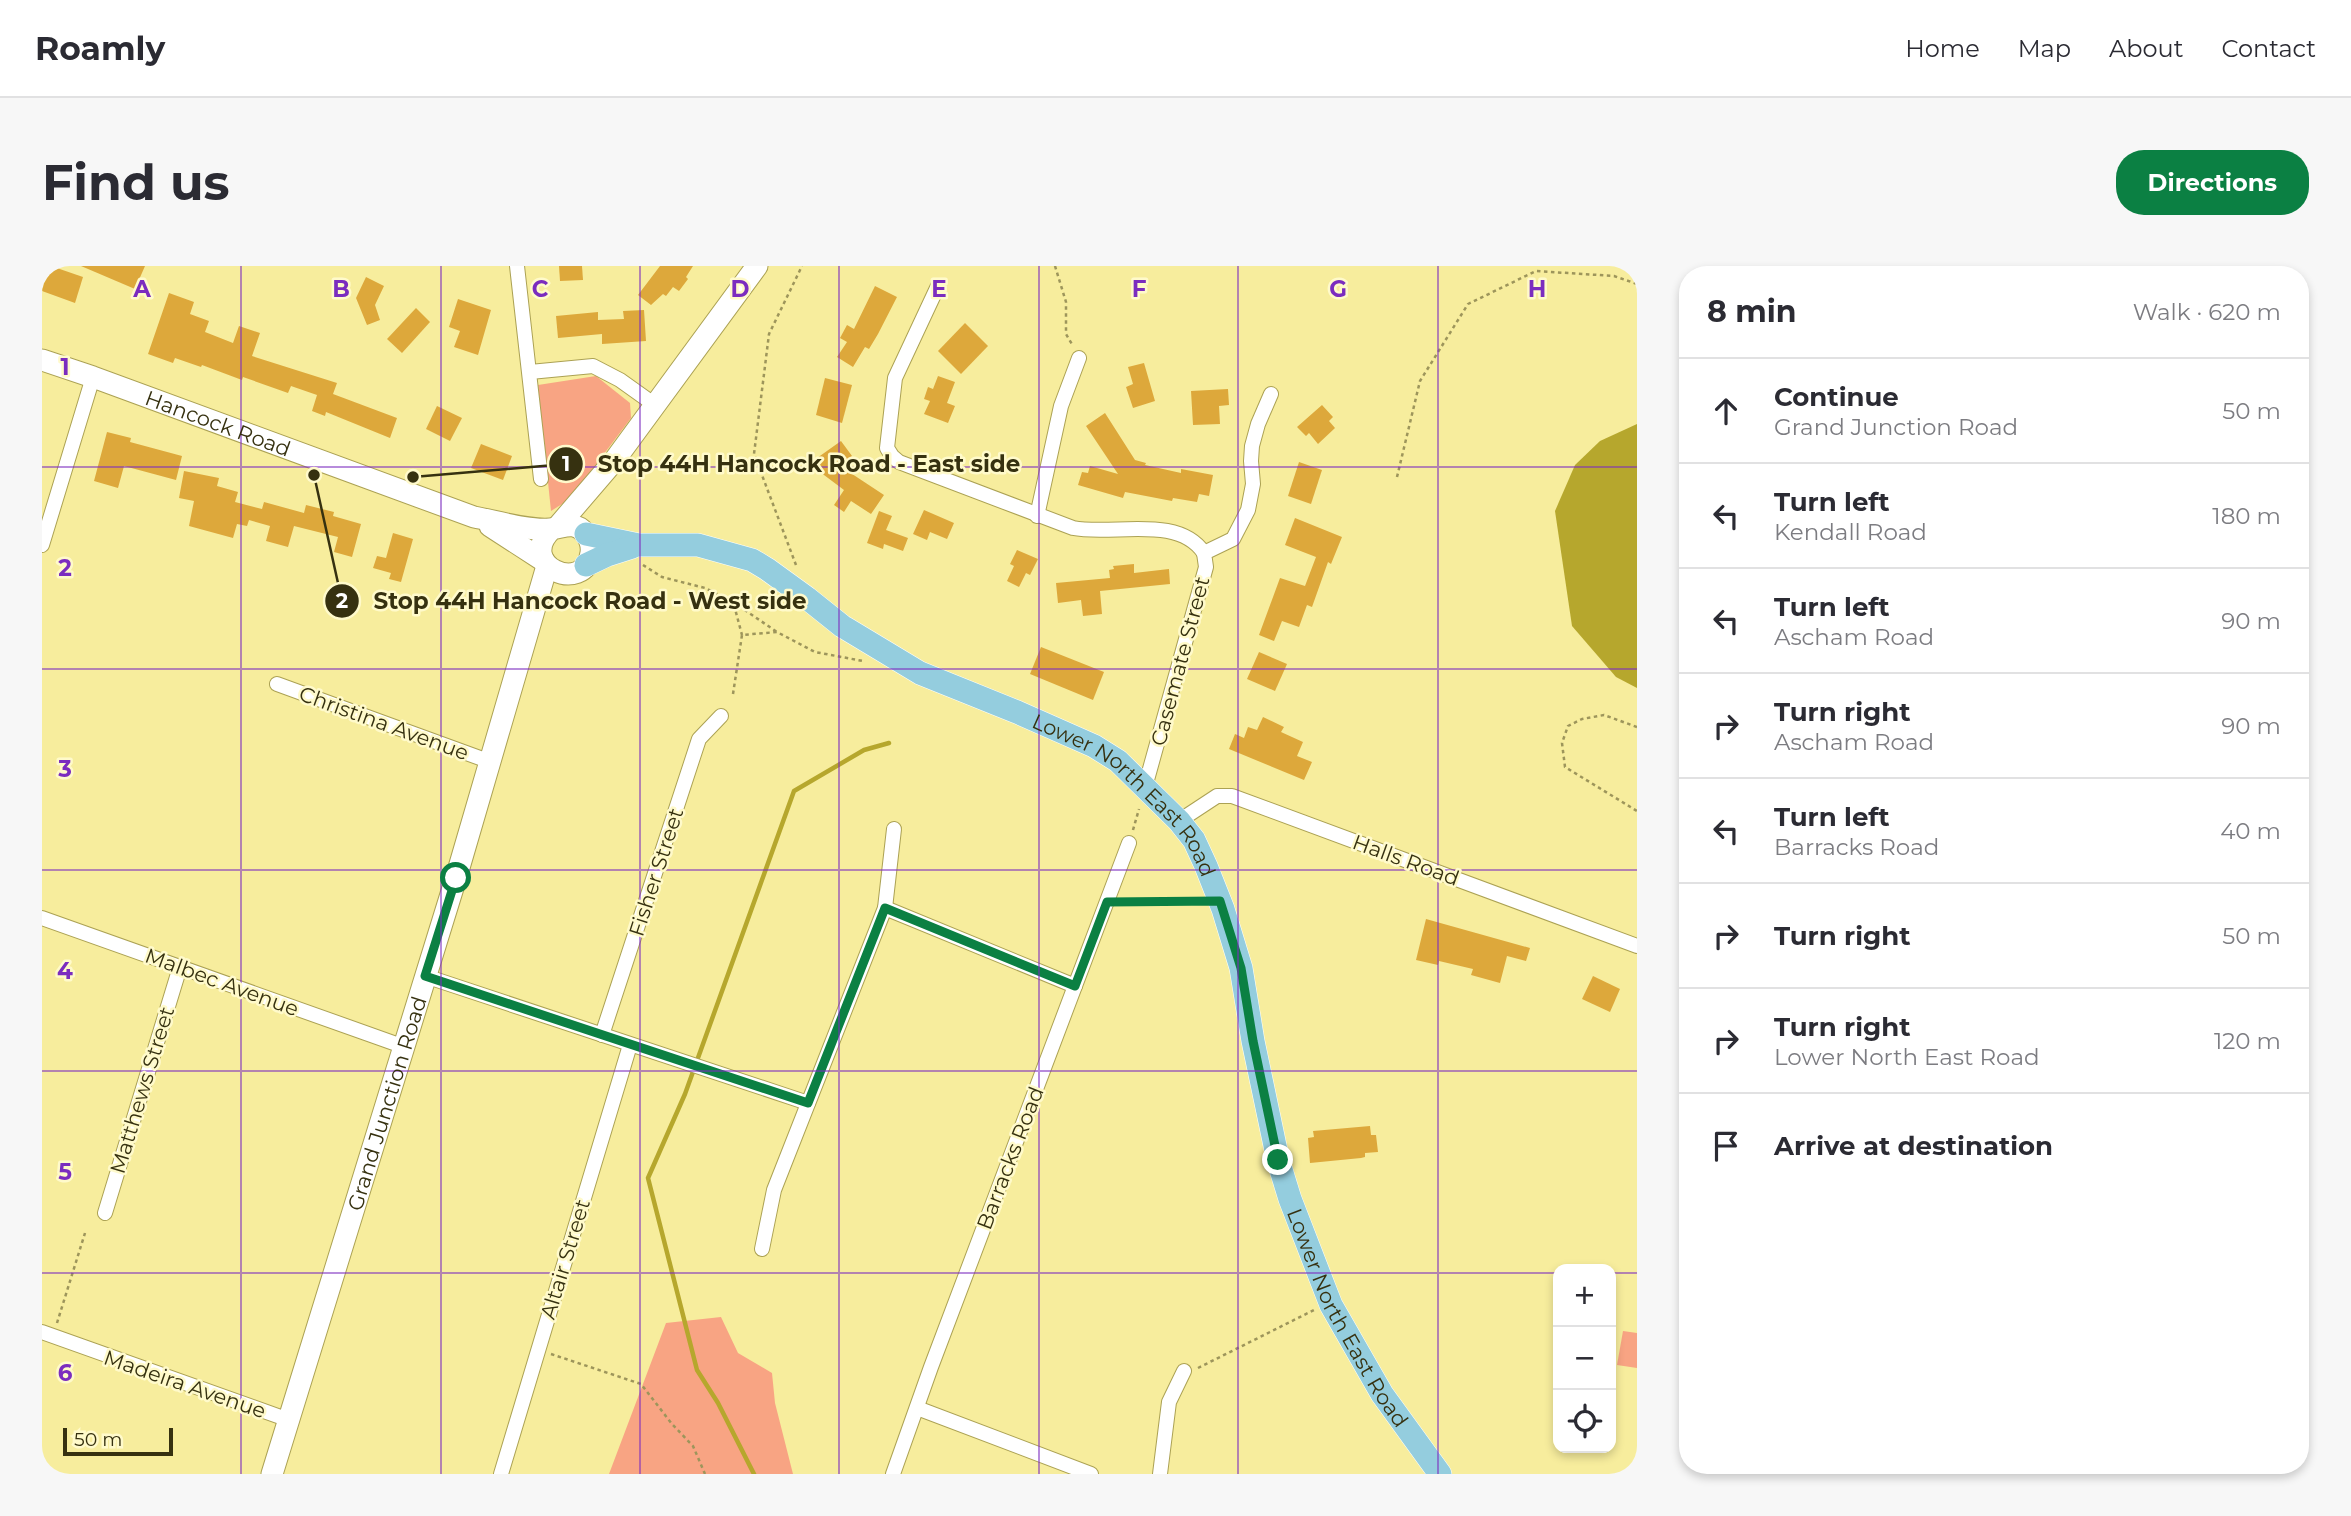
<!DOCTYPE html>
<meta charset="utf-8">
<style>
body{margin:0;font-family:Montserrat,sans-serif;background:#f7f7f7;color:#2b2b33}
.controls{position:absolute;right:21px;bottom:21px;display:grid;overflow:hidden;border-radius:14px;box-shadow:0 4px 10px #0003}
.controls button{width:63px;height:63px;display:grid;place-items:center;padding:0;border:0;border-bottom:2px solid #e1e1e2;background:#fff;color:#2b2b33;font:35px sans-serif}
.scale{position:absolute;left:21px;bottom:18px;width:110px;box-sizing:border-box;padding-left:7px;border:4px solid #363110;border-top:0;font-size:19px;line-height:24px;white-space:nowrap;color:#363110;-webkit-text-stroke:5px #fffacb;paint-order:stroke}
.stop{position:absolute;width:21px;height:21px;margin:-16px;border:5px solid #0b8043;border-radius:50%;background:#fff}
.stop.end{background:#0b8043;border-color:#fff;box-shadow:0 2px 7px #0008}
.list{margin:0;padding:0;list-style:none}
h2{display:flex;justify-content:space-between;align-items:center;height:91px;margin:0;padding:0 28px;font-size:30px}
h2 small{font-size:23px;font-weight:400;color:#7c7c81}
.list li{display:grid;grid-template-columns:46px 1fr auto;gap:21px;align-items:center;box-sizing:border-box;height:105px;padding:0 28px;border-top:2px solid #e1e1e2}
.list b{display:block;font-size:26px;white-space:nowrap}
.list p{margin:0;font-size:23px;white-space:nowrap;color:#7c7c81}
.list em{font-size:23px;font-style:normal;color:#7c7c81}
.icon{flex:none;width:38px;height:38px;fill:none;stroke:currentColor;stroke-width:2;stroke-linecap:round;stroke-linejoin:round}
.map{position:relative;flex:none;width:1595px;height:1208px;overflow:hidden;border-radius:28px}
header{display:flex;align-items:center;gap:42px;box-sizing:border-box;height:98px;padding:0 35px;background:#fff;border-bottom:2px solid #e1e1e2}
header strong{font-size:33px}
nav{display:flex;gap:38px;margin-inline-start:auto;font-size:24px}
.intro{display:flex;align-items:center;justify-content:space-between;box-sizing:border-box;height:168px;padding:0 42px}
h1{margin:0;font-size:49px}
.button{padding:18px 32px;border-radius:28px;background:#0b8043;color:#fff;font-size:24px;font-weight:700}
main{display:flex;gap:42px;padding:0 42px}
aside{flex:1;background:#fff;border-radius:28px;box-shadow:0 4px 10px #0003}
.map>svg:first-child{display:block}
</style>
<header>
<strong>Roamly</strong>
<nav><a>Home</a><a>Map</a><a>About</a><a>Contact</a></nav>
</header>
<div class="intro"><h1>Find us</h1><a class="button">Directions</a></div>
<main>
<div class="map">
<svg width="1595" height="1208" viewBox="0 0 1595 1208">
<rect width="100%" height="100%" fill="#f7ed9d"/>
<!-- green -->
<g fill="#f8a483">
<polygon points="554,110 588,137 589,152 528,233 509,245 496,119"/>
<polygon points="679,1051 696,1087 730,1107 733,1137 751,1208 567,1208 624,1057"/>
<polygon points="1581,1065 1595,1067 1595,1102 1575,1099"/>
</g>
<!-- water -->
<polygon fill="#b6a72d" points="1595,158 1595,422 1574,411 1530,360 1513,245 1533,199 1558,175"/>
<g fill="none" stroke-linecap="round" stroke-linejoin="round">
<!-- stream -->
<polyline stroke="#b6a72d" stroke-width="4.5" points="712,1208 676,1137 655,1104 606,912 643,828 752,525 822,484 847,477"/>
</g>
<!-- building -->
<g fill="#dda83b">
<polygon points="0,0 9,0 41,11 33,37 0,25"/>
<polygon points="39,0 103,0 93,23"/>
<polygon points="517,0 540,0 541,14 518,15"/>
<polygon points="618,0 651,0 644,11 646,13 637,25 631,21 624,30 621,28 609,39 596,29"/>
<polygon points="324,11 342,20 333,39 338,54 325,59 314,32"/>
<polygon points="833,20 855,31 836,68 827,83 823,81 811,101 795,91 805,76 798,72 805,59 812,63"/>
<polygon points="127,27 152,36 148,48 167,55 163,66 191,77 197,60 218,67 210,90 295,117 291,128 355,152 348,172 284,146 283,150 270,145 275,129 249,120 246,127 201,111 200,114 160,99 159,101 133,92 131,97 106,88"/>
<polygon points="416,33 449,44 436,89 412,81 418,65 407,61"/>
<polygon points="374,42 388,56 360,87 345,73"/>
<polygon points="602,44 604,75 560,78 560,68 516,72 514,50 556,46 556,54 582,53 581,45"/>
<polygon points="923,57 946,80 919,108 896,85"/>
<polygon points="1102,97 1113,135 1091,142 1084,121 1091,118 1086,101"/>
<polygon points="896,110 913,116 905,137 913,140 906,157 882,148 888,135 882,133 886,121 891,123"/>
<polygon points="783,112 810,119 800,157 774,149"/>
<polygon points="1186,123 1187,139 1177,140 1178,158 1151,159 1149,125"/>
<polygon points="1280,139 1291,151 1287,155 1293,162 1276,178 1267,167 1264,170 1255,161"/>
<polygon points="395,140 420,152 408,175 384,163"/>
<polygon points="1063,147 1093,194 1104,197 1103,199 1139,207 1139,203 1171,209 1167,230 1157,228 1155,236 1131,232 1130,235 1083,226 1081,232 1036,219 1040,206 1046,207 1048,200 1076,208 1044,160"/>
<polygon points="65,166 89,172 88,176 140,190 134,214 82,200 76,222 52,215"/>
<polygon points="799,175 810,190 798,200 842,229 829,248 809,235 802,246 792,239 802,224 778,206 776,208 768,197"/>
<polygon points="439,178 470,190 461,214 429,202"/>
<polygon points="1257,196 1280,204 1269,238 1246,230"/>
<polygon points="142,205 177,212 175,220 196,226 193,236 220,243 222,236 262,247 264,239 292,246 291,250 319,258 310,291 292,286 296,271 252,260 246,281 224,275 228,260 207,254 205,260 195,258 191,272 147,260 152,235 137,232"/>
<polygon points="882,244 912,257 905,273 888,266 885,274 871,268"/>
<polygon points="837,245 850,250 844,264 866,272 861,285 842,278 841,283 825,277"/>
<polygon points="1253,252 1300,271 1289,298 1286,296 1270,341 1265,339 1257,361 1240,355 1232,375 1217,369 1238,312 1263,320 1274,291 1243,279"/>
<polygon points="351,267 371,273 359,316 347,313 349,307 331,302 335,290 344,292"/>
<polygon points="975,284 996,293 988,309 984,307 977,321 965,315 972,300 968,298"/>
<polygon points="1092,298 1092,307 1127,303 1128,318 1058,325 1060,348 1041,350 1039,334 1016,337 1014,317 1068,312 1067,304 1072,303 1071,300"/>
<polygon points="999,381 1062,406 1051,434 988,408"/>
<polygon points="1217,386 1245,398 1233,425 1205,413"/>
<polygon points="1221,451 1242,461 1239,466 1261,476 1255,490 1270,496 1262,514 1187,483 1193,468 1202,472 1206,461 1215,464"/>
<polygon points="1384,653 1488,682 1484,695 1465,690 1458,717 1429,709 1431,703 1397,695 1396,699 1374,694"/>
<polygon points="1551,710 1578,723 1568,746 1540,733"/>
<polygon points="1328,860 1329,869 1334,869 1336,886 1323,887 1323,891 1319,892 1268,897 1266,872 1272,871 1271,865"/>
</g>
<g fill="none" stroke-linecap="round" stroke-linejoin="round">
<defs>
<g id="minor">
<polyline points="475,0 499,213"/>
<path d="M 896,20 L 853,112 L 845,182 L 850,190 L 857,196 L 1031,262 C 1071,270 1136,248 1162,287"/>
<polyline points="488,106 551,100 578,114 613,139"/>
<polyline points="995,250 1019,140 1037,92"/>
<polyline points="0,279 51,111"/>
<polyline points="235,418 449,496"/>
<polyline points="1103,521 1164,301 1162,287 1191,273 1206,244 1211,218 1209,195 1210,180 1216,158 1229,128"/>
<polyline points="1137,555 1175,530 1190,530 1595,680"/>
<polyline points="843,642 852,563"/>
<polyline points="0,652 360,780"/>
<polyline points="383,710 766,837"/>
<polyline points="560,769 657,473 679,450"/>
<polyline points="63,947 138,701"/>
<polyline points="720,983 732,924 843,642 1033,720"/>
<polyline points="0,1066 247,1154"/>
<polyline points="875,1142 1049,1208"/>
<polyline points="459,1208 588,779"/>
<polyline points="851,1208 889,1101 1087,577"/>
<polyline points="1118,1208 1127,1136 1142,1105"/>
</g>
<g id="secondary">
<path id="s1" d="M 0,94 L 51,111 L 432,251 C 454,255 486,265 508,263 C 521,262 532,254 543,267 C 548,273 550,280 549,287 C 543,330 472,299 510,263"/>
<polyline points="517,259 572,195 715,0"/>
<polyline points="448,260 502,295"/>
<path id="s2" d="M 230,1208 L 414,612 L 505,300"/>
</g>
<g id="primary">
<path id="s3" d="M 544,268 L 597,279 L 656,279 L 710,294 L 725,303 L 765,332 L 800,360 L 878,407 L 975,446 L 1052,480 L 1076,495 L 1137,555 L 1152,574 L 1164,600 L 1181,643 L 1199,702 L 1211,775 L 1236,894 L 1248,933 L 1289,1039 L 1340,1128 L 1398,1208"/>
<polyline points="544,299 565,289 590,281"/>
</g>
</defs>
<!-- minor casing -->
<use href="#minor" stroke="#aca254" stroke-width="16"/>
<!-- secondary casing -->
<use href="#secondary" stroke="#aca254" stroke-width="23"/>
<!-- primary casing -->
<use href="#primary" stroke="#fff" stroke-width="24"/>
<!-- path -->
<g stroke="#9d955b" stroke-width="2.5" stroke-dasharray="3.5 3.5" stroke-linecap="butt">
<polyline points="1013,0 1024,36 1024,68 1031,80"/>
<polyline points="1355,211 1378,115 1426,38 1494,5 1572,10 1595,18"/>
<polyline points="601,299 620,311 663,322 691,336 735,366"/>
<polyline points="754,299 712,188 727,68 760,0"/>
<polyline points="692,339 700,369"/>
<polyline points="691,428 700,369 735,366 773,386 821,395"/>
<polyline points="1595,461 1562,449 1540,453 1526,460 1520,477 1523,501 1595,545"/>
<polyline points="1091,564 1097,543"/>
<polyline points="1078,636 1159,635"/>
<polyline points="15,1057 43,967"/>
<polyline points="509,1088 599,1118 630,1158 651,1180 663,1208"/>
<polyline points="1156,1102 1272,1044"/>
</g>
<!-- minor -->
<use href="#minor" stroke="#fff" stroke-width="14"/>
<!-- secondary -->
<use href="#secondary" stroke="#fff" stroke-width="21"/>
<!-- primary -->
<use href="#primary" stroke="#94cdde" stroke-width="23"/>
</g>
<g fill="none" stroke-linecap="round" stroke-linejoin="round">
<!-- route -->
<polyline stroke="#0b8043" stroke-width="9" points="414,612 383,710 766,837 843,642 1033,720 1065,636 1178,635 1199,702 1211,775 1236,894"/>
</g>
<!-- grid -->
<path fill="none" stroke="#7b2cbf" stroke-width="2" stroke-opacity="0.55" d="M 199,0 L 199,1208M 399,0 L 399,1208M 598,0 L 598,1208M 797,0 L 797,1208M 997,0 L 997,1208M 1196,0 L 1196,1208M 1396,0 L 1396,1208M 0,201 L 1595,201M 0,403 L 1595,403M 0,604 L 1595,604M 0,805 L 1595,805M 0,1007 L 1516,1007M 1569,1007 L 1595,1007"/>
<g text-anchor="middle" dominant-baseline="central" stroke-width="5" stroke-linejoin="round" paint-order="stroke">
<!-- street labels -->
<g font-size="21" fill="#363110" stroke="#fffacb">
<text stroke="none"><textPath href="#s1" startOffset="187">Hancock Road</textPath></text>
<text transform="translate(1138 395) rotate(-75)">Casemate Street</text>
<text transform="translate(342 457) rotate(20)">Christina Avenue</text>
<text stroke="none"><textPath href="#s3" startOffset="616">Lower North East Road</textPath></text>
<text transform="translate(1364 594) rotate(20)">Halls Road</text>
<text transform="translate(614 606) rotate(-72)">Fisher Street</text>
<text transform="translate(180 716) rotate(20)">Malbec Avenue</text>
<text transform="translate(100 824) rotate(-73)">Matthews Street</text>
<text stroke="none"><textPath href="#s2" startOffset="388">Grand Junction Road</textPath></text>
<text transform="translate(968 892) rotate(-69)">Barracks Road</text>
<text transform="translate(523 993) rotate(-73)">Altair Street</text>
<text stroke="none"><textPath href="#s3" startOffset="1204">Lower North East Road</textPath></text>
<text transform="translate(143 1118) rotate(19)">Madeira Avenue</text>
</g>
</g>
<g font-size="23" text-anchor="middle" font-weight="bold" fill="#7b2cbf" stroke="#fffacb" stroke-width="5" stroke-linejoin="round" paint-order="stroke">
<text x="100" y="31">A</text>
<text x="299" y="31">B</text>
<text x="498" y="31">C</text>
<text x="698" y="31">D</text>
<text x="897" y="31">E</text>
<text x="1097" y="31">F</text>
<text x="1296" y="31">G</text>
<text x="1495" y="31">H</text>
<text x="23" y="109">1</text>
<text x="23" y="310">2</text>
<text x="23" y="511">3</text>
<text x="23" y="713">4</text>
<text x="23" y="914">5</text>
<text x="23" y="1115">6</text>
</g>
<!-- callouts -->
<path fill="none" stroke="#363110" stroke-width="2.5" d="M371 211L524 198M272 209L300 335"/>
<g fill="#363110" stroke="#fffacb" stroke-width="2.5">
<circle cx="371" cy="211" r="7"/>
<circle cx="272" cy="209" r="7"/>
<circle cx="524" cy="198" r="18"/>
<circle cx="300" cy="335" r="18"/>
</g>
<g font-size="21" text-anchor="middle" font-weight="bold" fill="#fff">
<text x="524" y="205">1</text>
<text x="300" y="342">2</text>
</g>
<g font-size="23" text-anchor="middle" font-weight="bold" fill="#363110" stroke="#fffacb" stroke-width="5" stroke-linejoin="round" paint-order="stroke">
<text x="767" y="206">Stop 44H Hancock Road - East side</text>
<text x="548" y="343">Stop 44H Hancock Road - West side</text>
</g>
</svg>
<div class="controls">
<button>+</button>
<button>−</button>
<button><svg class="icon" aria-label="locate" viewBox="0 0 24 24"><circle cx="12" cy="12" r="6"/><path d="M12 2v4M12 18v4M2 12h4M18 12h4"/></svg></button>
</div>
<div class="scale">50 m</div>
<div class="stop" style="left:414px;top:612px"></div>
<div class="stop end" style="left:1236px;top:894px"></div>
</div>
<aside>
<h2>8 min<small>Walk · 620 m</small></h2>
<ul class="list">
<li><svg class="icon" aria-label="ahead" viewBox="0 0 24 24"><path d="M12 20V5M6 11l6-6 6 6"/></svg><div><b>Continue</b><p>Grand Junction Road</p></div><em>50 m</em></li>
<li><svg class="icon" aria-label="left" viewBox="0 0 24 24"><path d="M17 20v-9H6M10 6l-5 5 5 5"/></svg><div><b>Turn left</b><p>Kendall Road</p></div><em>180 m</em></li>
<li><svg class="icon" aria-label="left" viewBox="0 0 24 24"><path d="M17 20v-9H6M10 6l-5 5 5 5"/></svg><div><b>Turn left</b><p>Ascham Road</p></div><em>90 m</em></li>
<li><svg class="icon" aria-label="right" viewBox="0 0 24 24"><path d="M7 20v-9h11M14 6l5 5-5 5"/></svg><div><b>Turn right</b><p>Ascham Road</p></div><em>90 m</em></li>
<li><svg class="icon" aria-label="left" viewBox="0 0 24 24"><path d="M17 20v-9H6M10 6l-5 5 5 5"/></svg><div><b>Turn left</b><p>Barracks Road</p></div><em>40 m</em></li>
<li><svg class="icon" aria-label="right" viewBox="0 0 24 24"><path d="M7 20v-9h11M14 6l5 5-5 5"/></svg><div><b>Turn right</b></div><em>50 m</em></li>
<li><svg class="icon" aria-label="right" viewBox="0 0 24 24"><path d="M7 20v-9h11M14 6l5 5-5 5"/></svg><div><b>Turn right</b><p>Lower North East Road</p></div><em>120 m</em></li>
<li><svg class="icon" aria-label="arrive" viewBox="0 0 24 24"><path d="M6 21V4h12l-3 4 3 4H6"/></svg><div><b>Arrive at destination</b></div></li>
</ul>
</aside>
</main>
